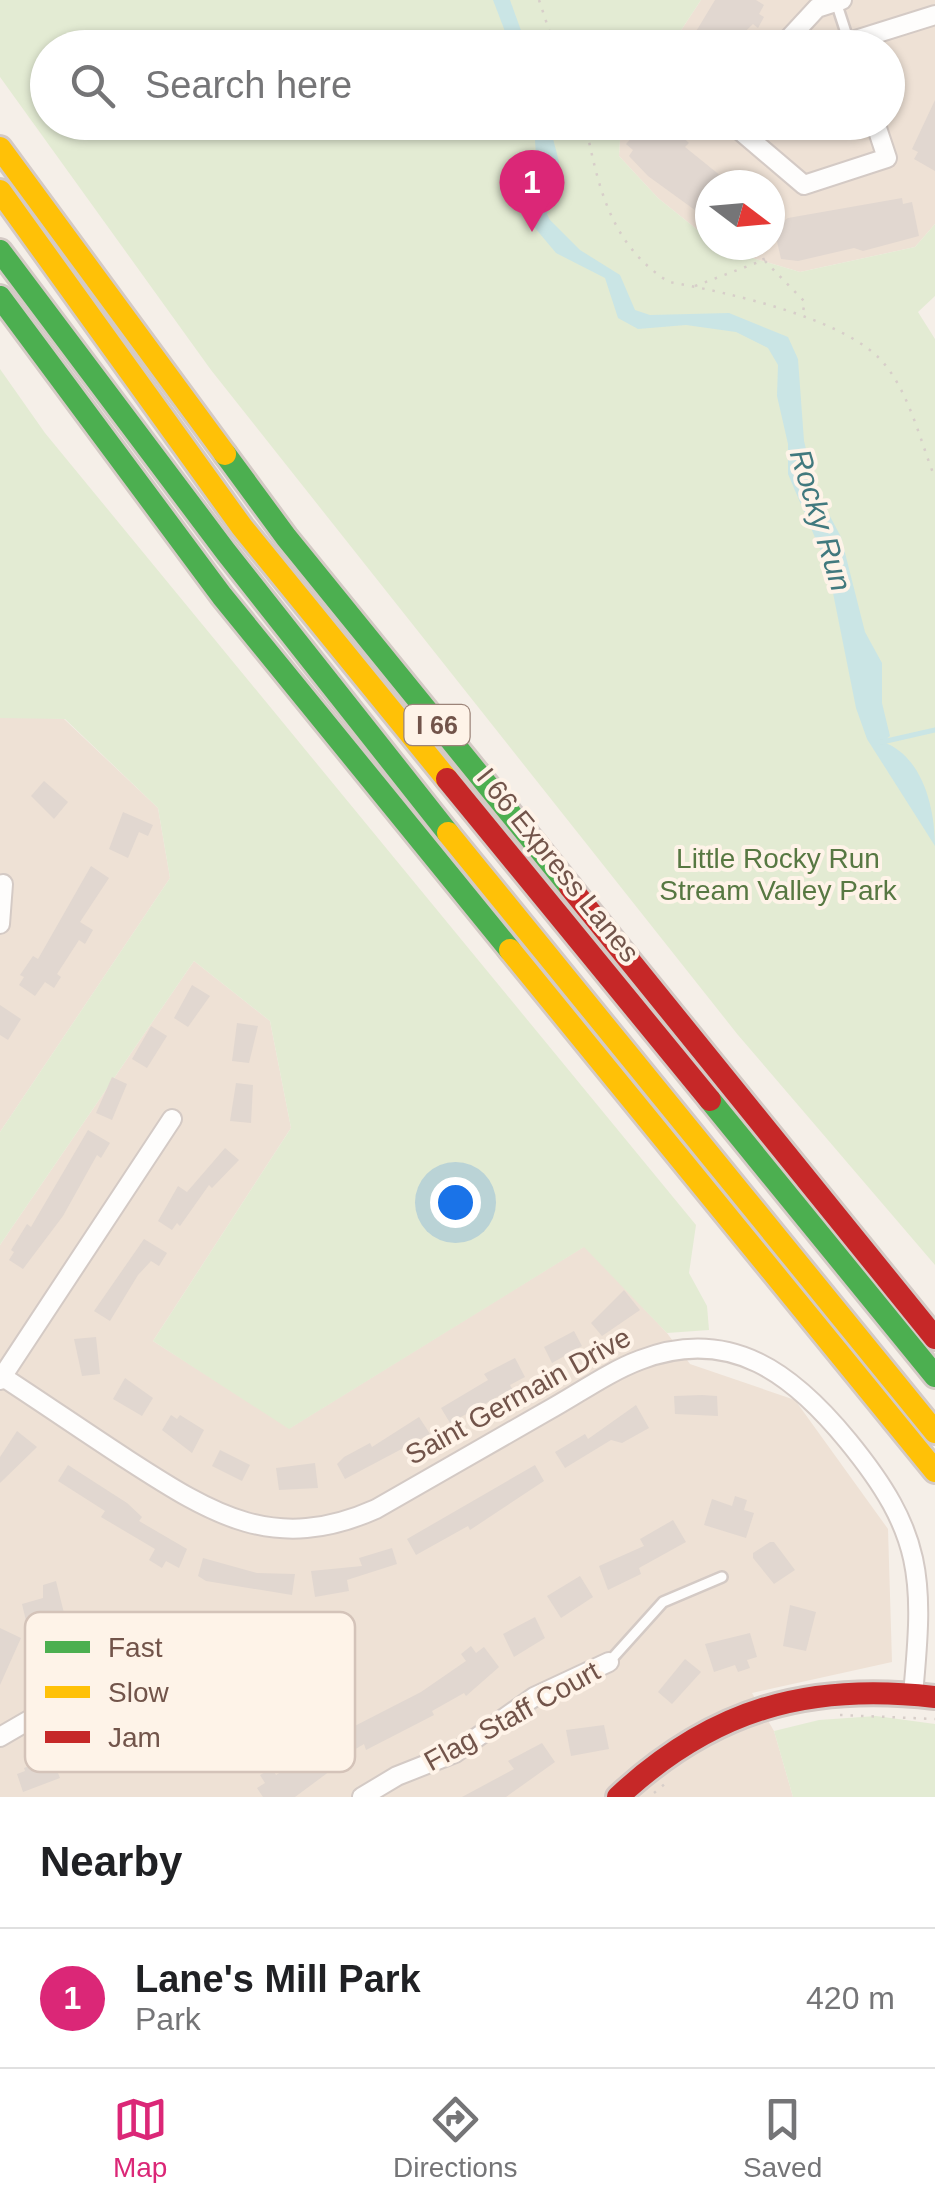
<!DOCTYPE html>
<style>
body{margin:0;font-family:Arial,sans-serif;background:#f6f6f6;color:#202124}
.compass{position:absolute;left:695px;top:170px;width:90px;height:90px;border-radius:50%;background:#fff;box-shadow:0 2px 8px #0004;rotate:106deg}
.you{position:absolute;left:455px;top:1202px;width:35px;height:35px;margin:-25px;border:8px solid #fff;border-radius:50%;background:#1a73e8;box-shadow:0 0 0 15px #1a73e833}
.badge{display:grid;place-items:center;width:65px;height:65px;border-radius:50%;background:#db2777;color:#fff;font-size:32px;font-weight:700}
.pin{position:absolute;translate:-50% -82px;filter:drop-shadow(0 2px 5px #0008)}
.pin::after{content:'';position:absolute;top:52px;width:35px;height:30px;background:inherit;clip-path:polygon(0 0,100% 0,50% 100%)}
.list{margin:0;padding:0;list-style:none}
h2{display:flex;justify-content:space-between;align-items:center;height:130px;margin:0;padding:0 40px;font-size:42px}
h2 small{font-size:32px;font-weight:400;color:#757577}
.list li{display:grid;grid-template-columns:65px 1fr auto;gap:30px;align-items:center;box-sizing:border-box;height:140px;padding:0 40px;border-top:2px solid #e0e0e0}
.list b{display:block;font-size:38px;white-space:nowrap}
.list p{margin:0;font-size:32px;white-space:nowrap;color:#757577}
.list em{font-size:32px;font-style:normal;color:#757577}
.icon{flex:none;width:55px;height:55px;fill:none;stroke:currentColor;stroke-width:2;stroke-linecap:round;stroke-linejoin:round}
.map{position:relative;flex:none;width:935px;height:1797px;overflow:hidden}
.search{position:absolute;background:#fff;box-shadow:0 2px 8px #0004;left:30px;right:30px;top:30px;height:110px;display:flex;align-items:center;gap:25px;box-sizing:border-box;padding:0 35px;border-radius:55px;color:#757577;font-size:38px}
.sheet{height:270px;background:#fff}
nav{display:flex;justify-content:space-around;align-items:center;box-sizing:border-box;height:140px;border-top:2px solid #e0e0e0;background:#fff;font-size:28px;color:#757577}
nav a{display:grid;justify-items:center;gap:5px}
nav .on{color:#db2777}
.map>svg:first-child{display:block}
</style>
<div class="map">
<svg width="935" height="1797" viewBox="0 0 935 1797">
<rect width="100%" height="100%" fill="#f5efe8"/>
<!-- residential -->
<g fill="#eee1d5">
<polygon points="701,0 935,0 935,224 915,247 800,272 722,249 717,245 770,245 770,185 710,185 710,240 658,198 619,156 621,122 888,122 888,48 670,47"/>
<polygon points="7,715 64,719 158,808 170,878 0,1132 0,718"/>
<polygon points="194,961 270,1021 291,1128 153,1341 290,1428 585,1246 667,1333 690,1364 795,1400 888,1529 892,1662 752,1693 774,1731 793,1797 0,1797 0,1245"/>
</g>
<!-- green -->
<g fill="#e3ebd3">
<polygon points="0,0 701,0 670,47 48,48 48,122 621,123 619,156 658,198 710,240 710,245 722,249 800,272 915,247 935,224 935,296 918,312 935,339 935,1265 738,1035 211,370 0,77"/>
<polygon points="0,369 45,433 696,1225 689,1273 707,1306 709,1330 667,1333 584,1247 289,1429 153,1341 291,1128 270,1021 194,961 0,1245 0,1132 170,878 158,808 65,719 0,718"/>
<polygon points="876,1716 935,1724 935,1797 793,1797 774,1731 819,1720"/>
</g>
<!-- water -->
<g fill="#cae5e5">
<polygon points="493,0 510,0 527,47 511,47"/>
<path d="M 534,123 L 549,123 L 559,162 L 547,214 L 550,220 L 580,250 L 620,275 L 635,310 L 650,315 L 729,313 L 788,337 L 798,359 L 804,441 L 816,490 L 841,537 L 865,632 L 882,663 L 882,703 L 890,736 L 883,742 C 923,756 935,809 935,846 L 867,739 L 856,708 L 828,568 L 788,474 L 788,444 L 777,396 L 778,365 L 768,348 L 736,332 L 686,325 L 638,329 L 618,318 L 605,278 L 556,253 L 525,216 L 537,172 Z"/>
</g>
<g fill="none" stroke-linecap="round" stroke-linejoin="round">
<!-- stream -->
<polyline stroke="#cae5e5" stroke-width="5" points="882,742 935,730"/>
</g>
<!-- building -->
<g fill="#e1d7d0">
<polygon points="715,0 756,0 764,5 759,14 764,17 758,28 753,24 728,48 686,48"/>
<polygon points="935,100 935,171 914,159 918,152 912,149"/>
<polygon points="653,124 676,140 680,135 689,143 685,147 732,185 710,185 710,221 648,176 629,156 633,150 626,144 642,126 648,130"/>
<polygon points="902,198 903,204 912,202 919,236 863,251 854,248 798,261 781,259 774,228 788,218"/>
<polygon points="44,781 68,802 54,819 31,796"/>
<polygon points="123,812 153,825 148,836 139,832 128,858 109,849"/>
<polygon points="91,866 109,878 80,922 93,930 85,944 79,940 57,974 61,977 54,988 45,982 35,996 19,985 24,977 20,975 33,956 38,959"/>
<polygon points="192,985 210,996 188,1027 174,1018"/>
<polygon points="0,1005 21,1019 8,1040 0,1035"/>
<polygon points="237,1023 258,1026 249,1063 232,1061"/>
<polygon points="151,1026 167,1036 147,1068 132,1059"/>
<polygon points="112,1077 127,1084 112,1120 96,1113"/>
<polygon points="236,1083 253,1085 251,1123 230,1121"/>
<polygon points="88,1130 110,1143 101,1158 97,1155 63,1216 23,1269 9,1260 14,1252 11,1250 27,1224 31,1227"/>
<polygon points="225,1148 239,1160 212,1188 209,1185 180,1226 177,1223 172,1230 158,1221 178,1186 187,1192"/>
<polygon points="144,1239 167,1253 159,1266 151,1261 138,1275 110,1321 94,1311"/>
<polygon points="624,1290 640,1310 602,1336 591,1323"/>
<polygon points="574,1331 582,1346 552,1363 544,1347"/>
<polygon points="96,1337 100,1374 82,1376 74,1339"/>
<polygon points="515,1358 525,1377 510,1385 512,1389 450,1423 441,1408 488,1380 484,1374"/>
<polygon points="125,1378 153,1398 142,1416 113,1399"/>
<polygon points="702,1395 717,1396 718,1416 675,1414 674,1396"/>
<polygon points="636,1405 649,1428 622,1443 611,1440 565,1468 555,1452 585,1434 588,1439"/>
<polygon points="171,1415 177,1419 180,1415 204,1430 192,1453 162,1430"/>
<polygon points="419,1417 430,1434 345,1479 337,1464 344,1457 370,1443 372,1447"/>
<polygon points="17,1431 37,1447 0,1483 0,1457"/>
<polygon points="220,1450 250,1465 242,1481 212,1466"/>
<polygon points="315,1463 318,1488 279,1490 276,1468"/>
<polygon points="68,1465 127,1503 142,1517 139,1521 187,1549 179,1568 166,1561 162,1568 149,1560 155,1549 101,1517 105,1511 58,1481"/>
<polygon points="535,1465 544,1481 470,1530 468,1526 416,1555 407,1539"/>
<polygon points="735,1496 747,1500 744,1510 754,1513 746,1538 704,1525 712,1499 732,1506"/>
<polygon points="673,1520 686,1542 639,1568 641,1574 608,1590 599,1566 644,1546 640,1539"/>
<polygon points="770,1542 774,1542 795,1570 774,1584 753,1558 753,1553"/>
<polygon points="392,1548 397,1564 347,1580 349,1591 315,1597 311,1571 362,1566 359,1558"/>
<polygon points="203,1558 257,1573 295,1574 292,1595 206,1581 198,1576"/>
<polygon points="580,1576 593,1597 561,1618 547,1596"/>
<polygon points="56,1581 65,1617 27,1625 22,1604 43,1598 43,1585"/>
<polygon points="790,1605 816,1612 806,1651 783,1646"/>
<polygon points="535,1617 545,1638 514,1657 503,1634"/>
<polygon points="0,1628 21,1638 0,1685"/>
<polygon points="750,1633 757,1657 747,1660 750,1668 738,1672 735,1665 714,1672 705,1644"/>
<polygon points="471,1646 476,1653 484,1647 499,1667 466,1696 464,1693 432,1711 434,1715 366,1750 364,1744 327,1766 330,1771 295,1797 263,1797 257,1788 265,1783 260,1775 272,1768 276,1775 303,1758 320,1744 316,1736 327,1729 331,1736 341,1733 421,1692 466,1661 461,1654"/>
<polygon points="685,1659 701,1672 672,1704 658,1692"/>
<polygon points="604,1725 609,1749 571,1756 566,1730"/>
<polygon points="102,1729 110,1745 58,1773 60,1778 23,1792 17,1774 25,1771 24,1768 67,1751 65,1748"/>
<polygon points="542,1743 555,1762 506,1797 462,1797 514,1769 508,1761"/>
</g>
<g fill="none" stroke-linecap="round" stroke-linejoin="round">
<defs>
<g id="lane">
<polyline points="836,2 849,42"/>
<polyline points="609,1662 663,1602 722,1577"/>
</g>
<g id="street">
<polyline points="780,48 817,8 842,0"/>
<polyline points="851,48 849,42 935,15"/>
<polyline points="730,122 804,185 887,158 875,122"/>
<polyline points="0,924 3,884"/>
<path d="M 0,1375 C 43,1403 85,1432 128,1460 C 213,1515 275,1554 376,1509 C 433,1476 490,1444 547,1411 C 578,1394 608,1372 640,1360 C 731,1325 794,1375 848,1441 C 924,1534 924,1578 913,1694"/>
<polyline points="0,1380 172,1119"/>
<polyline points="0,1737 43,1712 60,1685"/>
<polyline points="362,1797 397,1776 455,1753 534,1697 609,1662"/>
</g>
<g id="fast">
<polyline points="0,251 226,552 448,833"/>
<polyline points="0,297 222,596 510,950"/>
<polyline points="225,454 286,537 570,887"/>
<polyline points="710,1100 935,1376"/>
</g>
<g id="slow">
<polyline points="0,148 225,454"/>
<polyline points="0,191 242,527 447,779"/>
<polyline points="448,833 935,1432"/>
<polyline points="510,950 935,1471"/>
</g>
<g id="jam">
<polyline points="447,779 710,1100"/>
<polyline points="570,887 935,1338"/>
<path d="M 618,1797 C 712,1709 809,1682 935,1697"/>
</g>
</defs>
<!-- lane casing -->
<use href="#lane" stroke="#d4cac5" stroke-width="14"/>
<!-- street casing -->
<use href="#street" stroke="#d4cac5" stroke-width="22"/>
<!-- fast casing -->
<use href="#fast" stroke="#d4cac5" stroke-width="28"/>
<!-- slow casing -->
<use href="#slow" stroke="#d4cac5" stroke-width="28"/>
<!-- jam casing -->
<use href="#jam" stroke="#d4cac5" stroke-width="28"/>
<!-- path -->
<g stroke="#d7cec9" stroke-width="2.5" stroke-dasharray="2.5 8" stroke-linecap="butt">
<polyline points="539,0 555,48"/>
<path d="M 585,122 C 598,186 610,245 669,282 C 726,292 851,319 886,366 C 910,396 921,443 935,478"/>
<polyline points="765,261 805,302 802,316"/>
<polyline points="695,286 764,260 758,245"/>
<polyline points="840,1715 935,1719"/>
<polyline points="654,1793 667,1782"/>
</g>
<!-- lane -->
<use href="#lane" stroke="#fefdfc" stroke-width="9"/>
<!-- street -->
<use href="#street" stroke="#fefdfc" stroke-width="18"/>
<!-- fast -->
<use href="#fast" stroke="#4caf50" stroke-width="22"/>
<!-- slow -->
<use href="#slow" stroke="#ffc107" stroke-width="22"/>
<!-- jam -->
<use href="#jam" stroke="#c62828" stroke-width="22"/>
</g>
<g text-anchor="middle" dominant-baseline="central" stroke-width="8" stroke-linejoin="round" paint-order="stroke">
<!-- shield labels -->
<rect fill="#fef3e8" stroke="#9c8479" stroke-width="2.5" x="404.5" y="705" width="65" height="40" rx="8"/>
<g font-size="25" font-weight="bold" fill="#72544a">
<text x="437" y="725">I 66</text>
</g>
<!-- park labels -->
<g font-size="28" fill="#577842" stroke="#fef3e8">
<text x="778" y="858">Little Rocky Run<tspan x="778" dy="32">Stream Valley Park</tspan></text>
</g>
<!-- street labels -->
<g font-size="28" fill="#72544a" stroke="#fef3e8">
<text transform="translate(558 865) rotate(51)">I 66 Express Lanes</text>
<text transform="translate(518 1396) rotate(-29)">Saint Germain Drive</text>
<text transform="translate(512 1716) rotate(-29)">Flag Staff Court</text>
</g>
<!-- water labels -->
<g font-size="30" font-style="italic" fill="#41797e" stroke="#fef3e8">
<text transform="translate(821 520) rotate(73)">Rocky Run</text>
</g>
</g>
<!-- legend -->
<rect x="25" y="1612" width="330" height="160" rx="15" fill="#fef3e8" stroke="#d4c3b9" stroke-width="2.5"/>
<rect x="45" y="1641" width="45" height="12" fill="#4caf50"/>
<rect x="45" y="1686" width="45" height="12" fill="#ffc107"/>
<rect x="45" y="1731" width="45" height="12" fill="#c62828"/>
<g font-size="28" fill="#72544a">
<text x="108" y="1657">Fast</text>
<text x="108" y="1702">Slow</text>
<text x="108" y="1747">Jam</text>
</g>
</svg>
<svg class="compass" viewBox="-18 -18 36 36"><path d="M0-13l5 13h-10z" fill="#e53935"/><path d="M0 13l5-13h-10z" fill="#757577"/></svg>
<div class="you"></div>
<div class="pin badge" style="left:532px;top:232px">1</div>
<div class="search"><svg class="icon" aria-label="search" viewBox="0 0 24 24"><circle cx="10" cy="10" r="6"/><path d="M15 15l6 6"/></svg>Search here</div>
</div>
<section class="sheet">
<h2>Nearby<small></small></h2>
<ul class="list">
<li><span class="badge">1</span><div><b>Lane's Mill Park</b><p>Park</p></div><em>420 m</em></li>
</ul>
</section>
<nav>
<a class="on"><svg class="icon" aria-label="map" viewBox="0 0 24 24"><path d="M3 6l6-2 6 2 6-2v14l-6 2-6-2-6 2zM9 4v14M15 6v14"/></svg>Map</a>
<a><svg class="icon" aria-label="directions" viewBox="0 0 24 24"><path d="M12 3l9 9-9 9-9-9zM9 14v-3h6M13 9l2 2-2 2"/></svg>Directions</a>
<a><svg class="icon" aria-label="saved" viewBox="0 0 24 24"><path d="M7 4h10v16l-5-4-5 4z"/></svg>Saved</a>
</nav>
